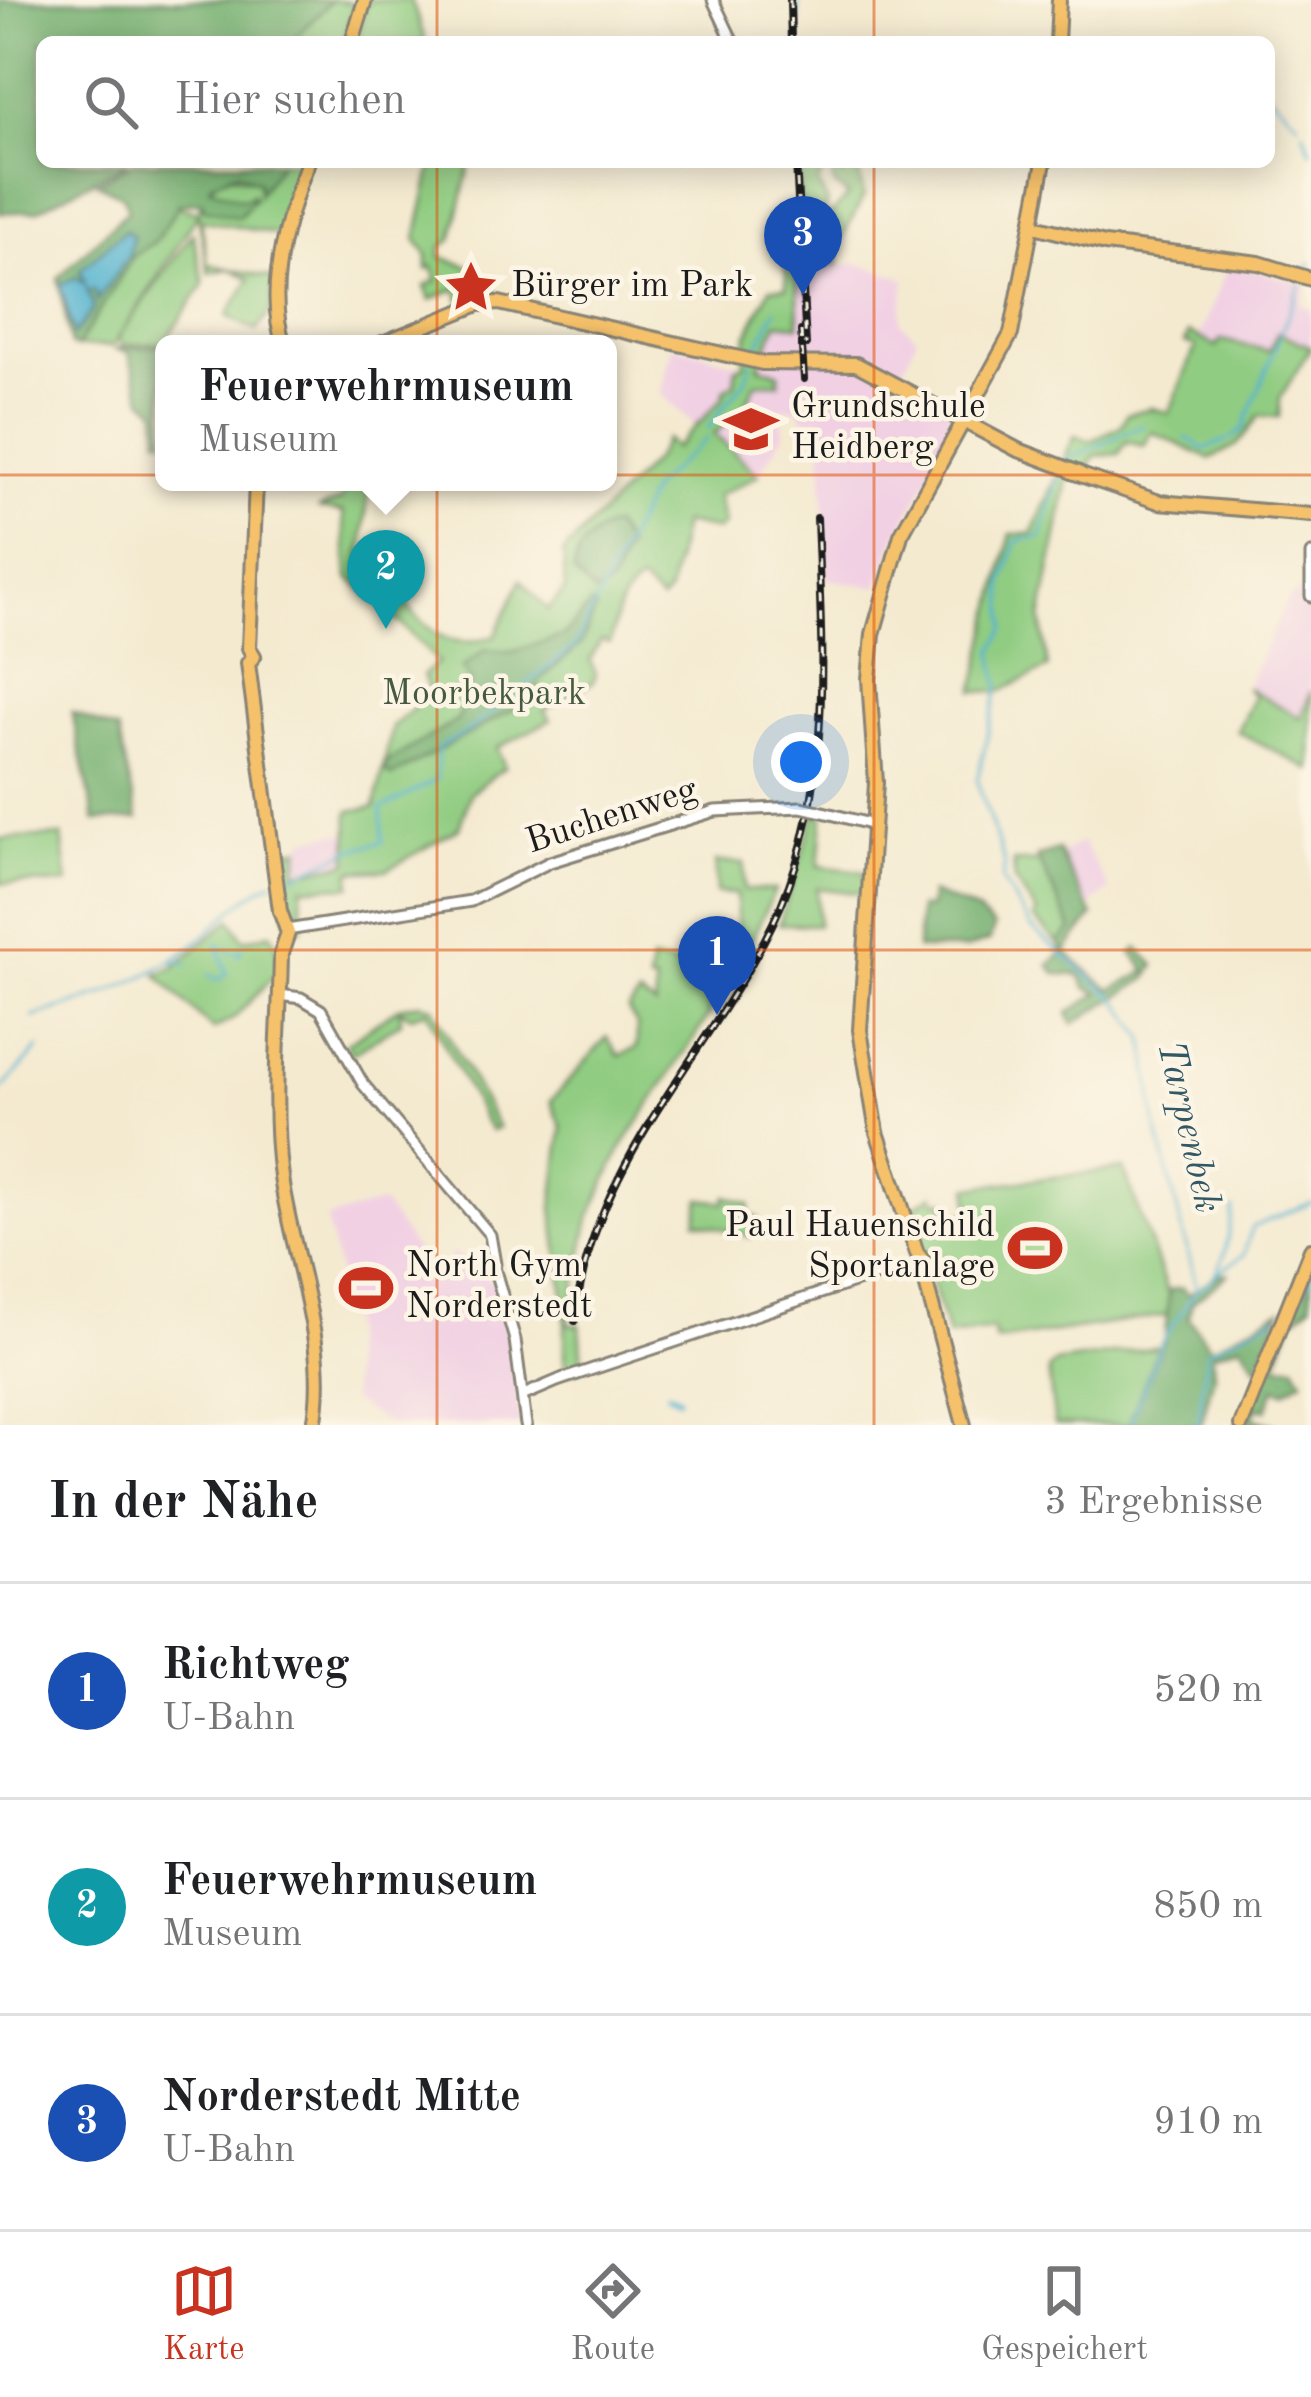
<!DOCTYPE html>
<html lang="de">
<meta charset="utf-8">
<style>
body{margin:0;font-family:"Old Standard TT",serif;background:#f6f6f6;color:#202124}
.you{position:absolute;left:801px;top:762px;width:42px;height:42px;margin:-30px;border:9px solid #fff;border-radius:50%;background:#1a73e8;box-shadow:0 0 0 18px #1a73e833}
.badge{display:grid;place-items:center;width:78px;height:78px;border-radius:50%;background:#c8321e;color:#fff;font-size:39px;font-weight:700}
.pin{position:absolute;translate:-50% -99px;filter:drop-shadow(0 3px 6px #0008)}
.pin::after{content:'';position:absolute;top:63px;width:42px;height:36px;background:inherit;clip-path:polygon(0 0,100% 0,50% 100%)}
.popup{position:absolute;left:155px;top:335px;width:462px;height:156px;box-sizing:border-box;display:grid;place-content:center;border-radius:18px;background:#fff;filter:drop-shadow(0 3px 9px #0005);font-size:39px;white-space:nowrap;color:#757577}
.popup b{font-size:45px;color:#202124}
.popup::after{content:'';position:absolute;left:50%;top:100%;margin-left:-24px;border:24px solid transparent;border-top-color:#fff}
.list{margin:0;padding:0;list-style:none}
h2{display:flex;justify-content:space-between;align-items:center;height:156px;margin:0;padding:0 48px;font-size:51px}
h2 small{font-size:39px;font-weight:400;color:#757577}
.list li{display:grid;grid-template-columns:78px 1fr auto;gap:36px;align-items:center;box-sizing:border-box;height:216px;padding:0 48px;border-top:3px solid #e0e0e0}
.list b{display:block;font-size:45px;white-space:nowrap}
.list p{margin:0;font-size:39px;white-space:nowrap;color:#757577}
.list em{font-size:39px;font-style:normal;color:#757577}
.icon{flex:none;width:66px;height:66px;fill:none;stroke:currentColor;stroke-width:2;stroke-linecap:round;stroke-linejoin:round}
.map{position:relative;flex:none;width:1311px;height:1425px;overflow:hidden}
.search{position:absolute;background:#fff;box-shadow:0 6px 30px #0003;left:36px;right:36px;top:36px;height:132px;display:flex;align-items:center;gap:30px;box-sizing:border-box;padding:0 42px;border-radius:18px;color:#757577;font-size:45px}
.sheet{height:804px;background:#fff}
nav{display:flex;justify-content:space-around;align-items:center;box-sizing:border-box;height:168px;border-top:3px solid #e0e0e0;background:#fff;font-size:33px;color:#757577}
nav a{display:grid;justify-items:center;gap:6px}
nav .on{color:#c8321e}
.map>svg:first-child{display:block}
</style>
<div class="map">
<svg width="1311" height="1425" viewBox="0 0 1311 1425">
<rect width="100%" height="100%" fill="#fcf5e5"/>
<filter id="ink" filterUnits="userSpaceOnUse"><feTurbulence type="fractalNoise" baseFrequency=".00833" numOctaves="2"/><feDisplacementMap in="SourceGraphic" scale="24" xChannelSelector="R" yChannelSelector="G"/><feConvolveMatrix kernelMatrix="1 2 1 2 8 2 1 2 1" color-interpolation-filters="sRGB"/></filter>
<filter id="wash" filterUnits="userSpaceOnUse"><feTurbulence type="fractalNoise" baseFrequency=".004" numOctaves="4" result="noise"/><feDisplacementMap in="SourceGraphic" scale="48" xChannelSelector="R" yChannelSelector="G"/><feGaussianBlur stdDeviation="2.7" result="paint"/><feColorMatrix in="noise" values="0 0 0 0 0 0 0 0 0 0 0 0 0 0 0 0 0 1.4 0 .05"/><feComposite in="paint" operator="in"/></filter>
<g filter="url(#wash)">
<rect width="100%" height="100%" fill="#f4ead0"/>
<!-- built -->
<g fill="#f1d0e3">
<polygon points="796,256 806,256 807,266 858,263 906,279 900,322 917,337 901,373 966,407 898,533 877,587 826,579 821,418 805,419 797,409 781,408 784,434 759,475 714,434 744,408 756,382 778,382 779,377 758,367 777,323 799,324"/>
<polygon points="1229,263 1307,285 1300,305 1311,309 1311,347 1279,332 1237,429 1169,413"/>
<polygon points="672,345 744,365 698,428 661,394"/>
<polygon points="1301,591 1311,608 1311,691 1301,718 1246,687 1288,599"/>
<polygon points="334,833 349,833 348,863 295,873 303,840"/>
<polygon points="1082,842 1110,890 1088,907 1060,854"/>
<polygon points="382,1203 417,1252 416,1281 444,1282 452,1252 499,1286 522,1425 390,1425 351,1401 348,1309 336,1308 335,1283 341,1282 326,1219"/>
</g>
<!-- green -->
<g fill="#90cc81" stroke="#56744e" stroke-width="3">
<polygon points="332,0 355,3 342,42 291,42"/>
<polygon points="368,0 411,0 426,42 356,42"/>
<polygon points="281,162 300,162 280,235 201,220 207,264 273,278 271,311 256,331 227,316 250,279 230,269 209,273 198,214 113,346 77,347 134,255 156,241 177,206 198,212 202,202 243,214 252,195 242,200 209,188 227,173 259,182"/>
<polygon points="433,162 471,162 452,240 441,247 441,257 477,269 498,294 462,303 456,289 430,300 425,286 437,280 432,267 427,269 427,254 416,239"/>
<polygon points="798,162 826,162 818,184 828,203 823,213 831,215 848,195 834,184 830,162 838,162 842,176 848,169 859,174 864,196 839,244 838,264 807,266"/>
<polygon points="193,233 204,284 164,343 121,345 119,336"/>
<path d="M 786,253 L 796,253 L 799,325 L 777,323 L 759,366 L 779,373 L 779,383 L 756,383 L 744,408 L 714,434 L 759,475 L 717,496 L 724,524 L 718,530 L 683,523 L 669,592 L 661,601 L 641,582 C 618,595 616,619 610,643 L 601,640 L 590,660 L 596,674 L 593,682 L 544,710 L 551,720 L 497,748 L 505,767 L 471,792 L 459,828 L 387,870 L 351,871 L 351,886 L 302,887 L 302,928 L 293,927 L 287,921 L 283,851 L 300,848 L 296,872 L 348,863 L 349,811 L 375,807 L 392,727 L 430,694 L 423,675 L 438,662 L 387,610 L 399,595 C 427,631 448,653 495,636 L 521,580 L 548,610 L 565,589 L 563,553 L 654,460 L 666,439 L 675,448 L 722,399 L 725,389 L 734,384 L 736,368 L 744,364 L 747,336 L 770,288 L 786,288 Z"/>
<polygon points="1278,332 1311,347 1280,398 1279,417 1259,416 1237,445 1210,459 1152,432 1144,446 1127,442 1118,454 1095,456 1086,472 1069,474 1041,619 1048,668 999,692 974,691 1011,534 1032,534 1075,435 1090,441 1121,426 1127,414 1151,408 1169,413 1196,346 1185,343 1189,333 1217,346 1221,340 1269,351"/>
<polygon points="338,482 374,482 376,488 368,494 362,554 390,589 377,601 348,577 343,512 318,509 340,501 345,491"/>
<polygon points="1246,687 1301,718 1311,691 1311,770 1237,731 1254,697"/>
<polygon points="815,813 823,815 819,866 865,872 864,894 817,888 818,925 779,924"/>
<polygon points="62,836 68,884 0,883 0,839"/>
<polygon points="716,862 744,863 744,890 775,890 739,966 736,894 716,893"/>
<polygon points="1014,862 1041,862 1076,928 1058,943 1034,918 1037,913 1014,880"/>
<polygon points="231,919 244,940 270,933 277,944 278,972 234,1018 213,1030 157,975 175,967"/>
<polygon points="651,961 710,970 709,1015 621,1149 590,1217 568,1324 580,1325 583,1368 565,1374 565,1303 553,1208 562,1128 551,1101 607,1037 619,1056 637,1047 637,1025 628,1010 639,996 656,1006 655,982 649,982"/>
<polygon points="420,1003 433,1007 498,1128 491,1131 484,1120 427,1011 411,1016 400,1010 401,1022 352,1054 346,1044 399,1007"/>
<polygon points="1124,1169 1175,1314 996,1341 993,1330 948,1336 908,1210 934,1194 936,1201 945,1200 948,1216 970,1213 969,1187"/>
<polygon points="726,1196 750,1204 748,1214 758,1218 751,1237 696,1221 701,1199 724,1202"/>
<polygon points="1182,1334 1204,1356 1196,1402 1177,1394 1185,1360 1170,1397 1151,1379 1169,1349 1185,1358 1190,1350 1173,1335"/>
<polygon points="1158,1347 1128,1425 1055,1425 1048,1370 1056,1363"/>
</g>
<!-- forest -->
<g fill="#74b06f" stroke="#486646" stroke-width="3">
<polygon points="0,0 332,0 291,42 42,42 42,162 128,162 36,211 0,213"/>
<polygon points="134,162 281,162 259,193 258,182 238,172 212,183 210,188 241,199 255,198 238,217 204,209 202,202 179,204 156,241 134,255 77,347 71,345 58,278 128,210 123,196 97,183"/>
<polygon points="164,346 164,438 159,438 157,410 143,399 128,352 114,349"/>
<path d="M 614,526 L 627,547 C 615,564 621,586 595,594 L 574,573 C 573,552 594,529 614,526 Z"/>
<polygon points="592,604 596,609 581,644 539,681 536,697 392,776 384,771 387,762 458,720 470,680 462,668 485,650 512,652 563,636"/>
<polygon points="72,713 118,731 138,819 95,821"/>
<polygon points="1058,850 1093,916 1065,952 1110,990 1147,971 1132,953 1138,948 1155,965 1147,979 1073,1024 1068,1013 1099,993 1086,988 1080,975 1056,974 1049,965 1064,952 1058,943 1072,929 1037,857"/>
<polygon points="930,893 977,911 994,927 990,940 966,949 917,949 919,908 929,908"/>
<polygon points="1311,1263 1311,1304 1293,1320 1276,1365 1295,1365 1303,1380 1284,1391 1275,1388 1267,1410 1257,1408 1254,1418 1277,1425 1244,1425"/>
<polygon points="1221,1273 1228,1274 1192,1303 1188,1317 1211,1348 1281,1310 1258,1368 1241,1344 1212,1354 1214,1375 1201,1425 1129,1425 1165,1338 1169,1290 1182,1288 1188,1295"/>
</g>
<!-- water -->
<polygon fill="#51b2d0" stroke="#366776" stroke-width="3" points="125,230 133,236 129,255 97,301 95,291 87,290 94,308 74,335 60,285 76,277 85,284 80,270"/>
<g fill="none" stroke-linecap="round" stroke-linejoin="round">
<!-- stream -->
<g stroke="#51b2d0" stroke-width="3">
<polyline points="798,42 798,0"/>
<polyline points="1269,94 1298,122"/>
<polyline points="1303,131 1311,151"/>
<polyline points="1306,271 1311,263"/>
<polyline points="754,353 776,310"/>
<polyline points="708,428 746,379 751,362"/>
<polyline points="1186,438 1204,449 1228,440"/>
<polyline points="1232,438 1243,429 1300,285"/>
<polyline points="1066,460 1143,425"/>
<polyline points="1025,539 1016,542 1003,584 1006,627 993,652 999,685 977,781 1005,864 1002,880 1032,928 1118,1001 1144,1037 1156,1124 1197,1289 1162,1341 1129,1425"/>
<polyline points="1029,539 1041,537 1060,471"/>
<polyline points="284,880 353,849 383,842 381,809 436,780 438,748 467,732 575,646 653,487 707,438"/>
<polyline points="172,961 188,964"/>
<polyline points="209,975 218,980 227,974 218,945 240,955 242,946"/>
<path d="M 33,1017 C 83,1002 135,985 179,956 C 212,934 238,897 273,882"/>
<polyline points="0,1091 39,1048"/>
<polyline points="1216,1274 1244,1255 1252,1227 1311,1203"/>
<path d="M 1197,1289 C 1227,1277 1227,1237 1233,1209"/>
<polyline points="1291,1311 1311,1277"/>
<polyline points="1198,1425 1207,1351 1277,1316"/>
</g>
<!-- canal -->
<polyline stroke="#51b2d0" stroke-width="6" points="668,1393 678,1398"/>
</g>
</g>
<g filter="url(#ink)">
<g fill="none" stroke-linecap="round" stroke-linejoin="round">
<defs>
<g id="minor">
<polyline points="713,0 733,42"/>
<polyline points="1311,554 1311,596"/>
<polyline points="819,811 874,825"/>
<polyline points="287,930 471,901 550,862 715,811 801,807"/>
<polyline points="280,995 301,998 321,1010 363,1084 490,1235 495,1264 491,1270"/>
<polyline points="494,1267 515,1340 526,1425"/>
<polyline points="560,1380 869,1277 914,1268"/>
<polyline points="524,1395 564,1378"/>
</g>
<g id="major">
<polyline points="352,42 365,0"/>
<polyline points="1057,42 1059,0"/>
<polyline points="1034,226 1105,244 1259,263 1311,279"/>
<path d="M 284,344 C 264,290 288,213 308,162"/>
<polyline points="380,344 479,304 499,303 762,363 856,364 1016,449 1079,473"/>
<polyline points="1072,472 1159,502 1311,515"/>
<path d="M 256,482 L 249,648 L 254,656 L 248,663 L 280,911 L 288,933 L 281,954 C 280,1028 271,1104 281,1177 C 292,1257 330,1343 314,1425"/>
<polyline points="923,1272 926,1264 917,1253 877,1132 860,1030 876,783 869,679 873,634 901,535 1011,334 1044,162"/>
<polyline points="923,1272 964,1425"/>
<polyline points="1241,1425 1311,1249"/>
</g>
</defs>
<!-- minor casing -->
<use href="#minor" stroke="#888376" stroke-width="15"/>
<!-- major casing -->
<use href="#major" stroke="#888376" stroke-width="18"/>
<!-- minor -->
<use href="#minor" stroke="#fff" stroke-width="9"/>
<!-- major -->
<use href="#major" stroke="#f5c16b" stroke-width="12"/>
<defs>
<g id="rail">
<polyline points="790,0 791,42"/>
<polyline points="796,162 806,345"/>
<polyline points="801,331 804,379"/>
<path d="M 575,1321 C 591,1163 706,1060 773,923 C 834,797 822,654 817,518"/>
</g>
</defs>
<!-- rail casing -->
<use href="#rail" stroke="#1c1c1c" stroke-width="8"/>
<!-- rail -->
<use href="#rail" stroke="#fcf5e5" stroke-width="3" stroke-dasharray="9" stroke-linecap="butt"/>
<defs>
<polyline id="minor-bridge" points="801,807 819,811"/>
</defs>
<!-- minor-bridge casing -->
<use href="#minor-bridge" stroke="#888376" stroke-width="15" stroke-linecap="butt"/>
<!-- minor-bridge -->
<use href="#minor-bridge" stroke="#fff" stroke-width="9"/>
</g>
</g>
<!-- grid -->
<path fill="none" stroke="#de560d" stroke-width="3" stroke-opacity="0.55" d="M 437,0 L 437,42M 874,0 L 874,42M 437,162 L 437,1425M 874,162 L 874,1425M 0,475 L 1311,475M 0,950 L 1311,950"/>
<!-- icons -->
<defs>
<symbol id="sight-bare" viewBox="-9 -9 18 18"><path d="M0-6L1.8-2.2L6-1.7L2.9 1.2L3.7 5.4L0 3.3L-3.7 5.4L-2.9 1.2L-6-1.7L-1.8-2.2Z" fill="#c8321e" stroke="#fcf5e5" stroke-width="2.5" paint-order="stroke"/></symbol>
<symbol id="school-bare" viewBox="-9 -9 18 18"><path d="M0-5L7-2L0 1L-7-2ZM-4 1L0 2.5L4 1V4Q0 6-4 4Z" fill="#c8321e" stroke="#fcf5e5" stroke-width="2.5" paint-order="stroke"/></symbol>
<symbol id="stadium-bare" viewBox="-9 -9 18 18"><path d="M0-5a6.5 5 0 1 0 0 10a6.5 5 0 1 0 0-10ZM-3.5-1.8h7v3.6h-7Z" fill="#c8321e" stroke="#fcf5e5" stroke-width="2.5" paint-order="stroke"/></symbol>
</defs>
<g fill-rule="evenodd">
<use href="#sight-bare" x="433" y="249" width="76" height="76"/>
<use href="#school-bare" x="713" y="391" width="76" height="76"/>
<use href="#stadium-bare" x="997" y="1210" width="76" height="76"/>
<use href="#stadium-bare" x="328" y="1250" width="76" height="76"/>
</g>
<g text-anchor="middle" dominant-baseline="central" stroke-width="9" stroke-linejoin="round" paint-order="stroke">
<!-- poi labels -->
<g font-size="36" fill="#1c1c1c" stroke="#fcf5e5" text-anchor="start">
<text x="511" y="287">Bürger im Park</text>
<text x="791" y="408">Grundschule<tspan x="791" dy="41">Heidberg</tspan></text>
<text x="995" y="1227" text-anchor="end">Paul Hauenschild<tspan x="995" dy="41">Sportanlage</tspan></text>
<text x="406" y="1267">North Gym<tspan x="406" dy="41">Norderstedt</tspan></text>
</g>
<!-- park labels -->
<g font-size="36" fill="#455a3f" stroke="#fcf5e5">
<text x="484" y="695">Moorbekpark</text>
</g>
<!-- street labels -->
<g font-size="36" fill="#1c1c1c" stroke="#fcf5e5">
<text transform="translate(612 817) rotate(-18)">Buchenweg</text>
</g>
<!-- water labels -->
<g font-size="39" font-style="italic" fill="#315864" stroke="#fcf5e5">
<text transform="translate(1188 1127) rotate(77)">Tarpenbek</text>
</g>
</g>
</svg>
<div class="you"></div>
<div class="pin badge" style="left:717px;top:1015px;background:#1a4fb4">1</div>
<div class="pin badge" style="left:386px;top:629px;background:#0f9aa8">2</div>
<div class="popup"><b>Feuerwehrmuseum</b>Museum</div>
<div class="pin badge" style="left:803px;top:295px;background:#1a4fb4">3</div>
<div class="search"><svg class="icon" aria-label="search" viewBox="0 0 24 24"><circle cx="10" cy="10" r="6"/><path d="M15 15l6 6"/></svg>Hier suchen</div>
</div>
<section class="sheet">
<h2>In der Nähe<small>3 Ergebnisse</small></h2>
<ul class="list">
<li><span class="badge" style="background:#1a4fb4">1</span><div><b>Richtweg</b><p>U-Bahn</p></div><em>520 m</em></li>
<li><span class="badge" style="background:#0f9aa8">2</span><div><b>Feuerwehrmuseum</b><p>Museum</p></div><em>850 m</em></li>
<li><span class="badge" style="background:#1a4fb4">3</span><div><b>Norderstedt Mitte</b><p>U-Bahn</p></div><em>910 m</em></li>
</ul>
</section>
<nav>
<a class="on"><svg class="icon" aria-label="map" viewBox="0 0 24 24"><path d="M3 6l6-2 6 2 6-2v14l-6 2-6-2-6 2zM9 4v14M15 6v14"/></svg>Karte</a>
<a><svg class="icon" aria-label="directions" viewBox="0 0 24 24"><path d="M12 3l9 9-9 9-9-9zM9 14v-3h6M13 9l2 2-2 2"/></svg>Route</a>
<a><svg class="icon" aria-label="saved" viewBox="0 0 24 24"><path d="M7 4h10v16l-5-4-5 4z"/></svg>Gespeichert</a>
</nav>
